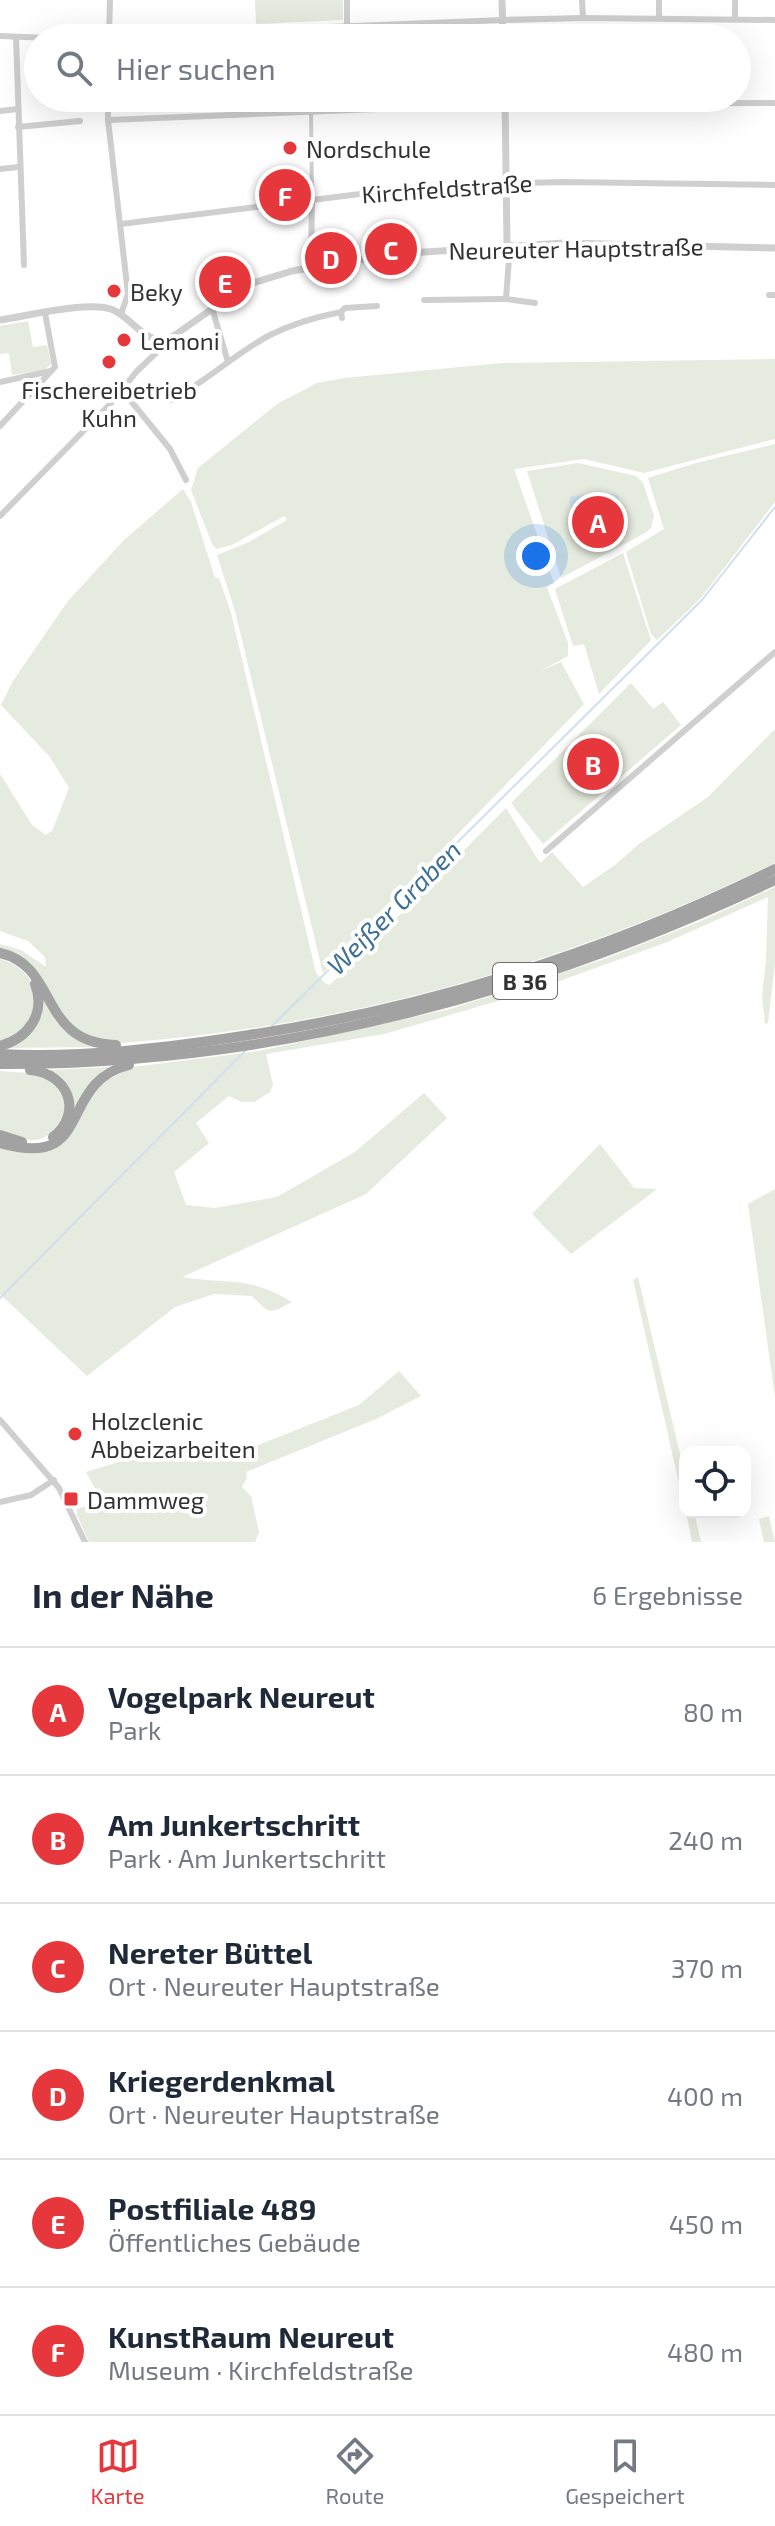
<!DOCTYPE html>
<html lang="de">
<meta charset="utf-8">
<style>
body{margin:0;font-family:"Exo 2",sans-serif;background:#f2f2f3;color:#1f2937}
.controls{position:absolute;right:24px;bottom:24px;display:grid;overflow:hidden;border-radius:16px;box-shadow:0 8px 32px #0002}
.controls button{width:72px;height:72px;display:grid;place-items:center;padding:0;border:0;border-bottom:2px solid #e0e1e3;background:#fff;color:#1f2937;font:40px sans-serif}
.you{position:absolute;left:536px;top:556px;width:28px;height:28px;margin:-20px;border:6px solid #fff;border-radius:50%;background:#1a73e8;box-shadow:0 0 0 12px #1a73e833}
.badge{display:grid;place-items:center;width:52px;height:52px;border-radius:50%;background:#e6383c;color:#fff;font-size:26px;font-weight:700}
.pin{position:absolute;translate:-50% -50%;border:4px solid #fff;box-shadow:0 2px 8px #0006}
.list{margin:0;padding:0;list-style:none}
h2{display:flex;justify-content:space-between;align-items:center;height:104px;margin:0;padding:0 32px;font-size:34px}
h2 small{font-size:26px;font-weight:400;color:#747a83}
.list li{display:grid;grid-template-columns:52px 1fr auto;gap:24px;align-items:center;box-sizing:border-box;height:128px;padding:0 32px;border-top:2px solid #e0e1e3}
.list b{display:block;font-size:30px;white-space:nowrap}
.list p{margin:0;font-size:26px;white-space:nowrap;color:#747a83}
.list em{font-size:26px;font-style:normal;color:#747a83}
.icon{flex:none;width:44px;height:44px;fill:none;stroke:currentColor;stroke-width:2;stroke-linecap:round;stroke-linejoin:round}
.map{position:relative;flex:none;width:775px;height:1542px;overflow:hidden}
.search{position:absolute;background:#fff;box-shadow:0 8px 32px #0002;left:24px;right:24px;top:24px;height:88px;display:flex;align-items:center;gap:20px;box-sizing:border-box;padding:0 28px;border-radius:44px;color:#747a83;font-size:30px}
.sheet{height:872px;background:#fff}
nav{display:flex;justify-content:space-around;align-items:center;box-sizing:border-box;height:112px;border-top:2px solid #e0e1e3;background:#fff;font-size:22px;color:#747a83}
nav a{display:grid;justify-items:center;gap:4px}
nav .on{color:#e6383c}
.map>svg:first-child{display:block}
</style>
<div class="map">
<svg width="775" height="1542" viewBox="0 0 775 1542">
<rect width="100%" height="100%" fill="#fff"/>
<!-- green -->
<g fill="#e5ebde">
<polygon points="255,0 343,0 343,20 256,24"/>
<polygon points="28,321 33,347 47,345 51,364 44,370 12,375 9,353 0,354 0,326"/>
<polygon points="775,359 775,439 644,473 584,459 514,469 554,583 547,587 568,643 568,656 540,671 561,662 584,704 323,973 235,611 217,555 249,542 287,520 284,516 232,545 216,549 212,544 191,490 198,468 277,404 317,383 345,378 502,363"/>
<polygon points="775,444 775,502 700,599 657,640 651,634 626,552 664,529 648,478 696,463"/>
<polygon points="578,463 636,476 643,483 654,516 651,528 645,533 561,578 527,471"/>
<path d="M 183,489 L 191,502 L 215,578 L 219,578 L 231,613 L 316,973 L 326,984 L 330,985 L 506,808 L 540,863 L 552,852 L 583,887 L 615,865 L 639,844 L 708,797 L 775,729 L 775,863 C 569,964 348,1026 122,1043 L 103,1042 L 70,1027 L 39,979 L 0,951 L 0,944 L 21,950 L 46,967 L 45,957 L 28,941 L 0,931 L 0,774 L 32,825 L 46,835 L 52,831 L 69,788 L 50,757 L 1,705 L 13,681 L 68,601 L 124,540 Z"/>
<polygon points="623,553 651,640 599,694 584,644 573,646 555,589"/>
<polygon points="631,683 653,709 663,702 681,725 543,844 511,803"/>
<path d="M 775,887 L 775,964 L 768,1023 L 765,1024 L 762,996 L 766,960 L 768,897 L 665,943 L 526,993 L 384,1034 L 266,1054 L 273,1085 L 270,1092 L 254,1102 L 242,1102 L 229,1096 L 196,1123 L 209,1143 L 174,1172 L 186,1205 L 215,1208 L 277,1197 L 355,1152 L 424,1093 L 447,1118 L 366,1194 L 182,1277 C 229,1285 247,1275 292,1302 C 269,1314 270,1315 252,1296 L 214,1294 L 175,1307 L 87,1376 L 0,1294 L 0,1145 L 43,1151 L 94,1087 L 132,1067 L 259,1051 L 450,1009 L 602,960 L 701,921 Z"/>
<path d="M 0,959 C 19,964 39,981 36,1003 C 35,1011 29,1021 26,1029 L 0,1043 Z"/>
<polygon points="41,995 50,1010 97,1047 6,1048 23,1038"/>
<path d="M 109,1067 C 101,1075 89,1082 83,1093 C 77,1104 74,1117 68,1128 C 53,1153 23,1147 0,1140 C 11,1139 28,1148 42,1144 C 82,1134 79,1091 50,1070 Z"/>
<path d="M 0,1071 L 43,1074 L 64,1091 L 67,1112 C 43,1146 39,1144 0,1133 Z"/>
<polygon points="600,1144 634,1188 657,1189 571,1254 532,1214"/>
<polygon points="775,1189 775,1397 748,1204"/>
<polygon points="638,1277 685,1475 685,1510 633,1280"/>
<polygon points="399,1371 421,1396 376,1419 246,1472 247,1478 242,1487 251,1496 259,1532 255,1542 89,1542 77,1515 77,1509 112,1497 119,1514 113,1495 100,1498 86,1472 161,1449 176,1459 241,1452 359,1405"/>
<polygon points="686,1512 694,1512 701,1542 692,1542"/>
<polygon points="769,1516 775,1542 764,1542 759,1519"/>
</g>
<!-- water -->
<polygon fill="#cee0ee" points="614,494 619,496 619,501 609,519 582,529 576,526 569,501 571,496"/>
<g fill="none" stroke-linecap="round" stroke-linejoin="round">
<!-- stream -->
<g stroke="#cee0ee" stroke-width="2">
<polyline points="272,1026 702,600 775,507"/>
<polyline points="0,1298 247,1049"/>
</g>
<!-- pedestrian -->
<polyline stroke="#cfcfcf" stroke-width="4" points="311,113 312,199"/>
<!-- minor -->
<g stroke="#cfcfcf" stroke-width="6">
<polyline points="582,0 583,18"/>
<polyline points="735,0 735,19"/>
<polyline points="659,18 659,0"/>
<polyline points="347,26 347,0"/>
<polyline points="0,36 49,38"/>
<polyline points="109,36 110,0"/>
<polyline points="16,37 24,265"/>
<polyline points="56,38 503,20 583,18 775,20"/>
<polyline points="108,98 108,120 128,294 121,314"/>
<polyline points="0,111 18,109"/>
<polyline points="311,113 311,98"/>
<polyline points="108,120 499,104 775,103"/>
<polyline points="18,127 80,121"/>
<polyline points="0,169 19,167"/>
<polyline points="121,224 424,186 563,182 775,185"/>
<polyline points="510,245 506,299 535,303"/>
<polyline points="311,267 312,199"/>
<polyline points="769,295 775,295"/>
<polyline points="424,300 506,299"/>
<polyline points="212,308 228,362"/>
<polyline points="341,312 345,308 377,306"/>
<polyline points="0,382 51,371"/>
<polyline points="122,390 170,449 186,480"/>
<path d="M 171,400 C 206,382 234,354 270,335 C 292,324 316,317 341,312 L 342,318"/>
<polyline points="0,426 55,367 45,313"/>
<polyline points="0,516 116,398 136,372 156,353 159,340"/>
<polyline points="546,851 775,652"/>
<polyline points="0,1420 59,1488 85,1542"/>
<polyline points="0,1502 31,1495 54,1480"/>
</g>
<!-- tertiary -->
<g stroke="#cfcfcf" stroke-width="7">
<polyline points="502,0 503,38"/>
<polyline points="505,98 507,245"/>
<path d="M 0,320 C 27,316 87,301 111,309 C 135,318 146,351 175,335 L 246,285 L 292,271 L 394,254 L 564,243 L 775,248"/>
</g>
<!-- trunk -->
<g stroke="#a2a2a2" stroke-width="10">
<path d="M 0,953 C 59,966 38,1043 116,1045"/>
<path d="M 0,1046 C 29,1038 46,1013 35,984"/>
<path d="M 0,1054 C 83,1058 167,1048 249,1035 C 431,1007 609,951 775,869"/>
<path d="M 0,1064 C 270,1065 532,995 775,880"/>
<path d="M 30,1070 C 68,1073 84,1112 53,1137"/>
<polyline points="0,1135 22,1142"/>
<path d="M 0,1143 C 96,1171 56,1083 129,1065"/>
</g>
</g>
<!-- markers -->
<g fill="#e6383c" stroke="#fff" stroke-width="3">
<circle cx="290" cy="148" r="8"/>
<circle cx="114" cy="291" r="8"/>
<circle cx="124" cy="340" r="8"/>
<circle cx="109" cy="362" r="8"/>
<circle cx="75" cy="1434" r="8"/>
<rect x="63" y="1491" width="16" height="16" rx="4"/>
</g>
<g text-anchor="middle" dominant-baseline="central" stroke-width="8" stroke-linejoin="round" paint-order="stroke">
<!-- shield labels -->
<rect fill="#fff" stroke="#707070" stroke-width="2" x="493" y="963" width="64" height="36" rx="6"/>
<g font-size="22" font-weight="bold" fill="#323232">
<text x="525" y="981">B 36</text>
</g>
<!-- poi labels -->
<g font-size="24" fill="#323232" stroke="#fff" text-anchor="start">
<text x="306" y="148">Nordschule</text>
<text x="130" y="291">Beky</text>
<text x="140" y="340">Lemoni</text>
<text x="109" y="389" text-anchor="middle">Fischereibetrieb<tspan x="109" dy="28">Kuhn</tspan></text>
<text x="91" y="1420">Holzclenic<tspan x="91" dy="28">Abbeizarbeiten</tspan></text>
<text x="87" y="1499">Dammweg</text>
</g>
<!-- street labels -->
<g font-size="24" fill="#323232" stroke="#fff">
<text transform="translate(447 188) rotate(-4)">Kirchfeldstraße</text>
<text transform="translate(576 248) rotate(-1)">Neureuter Hauptstraße</text>
</g>
<!-- water labels -->
<g font-size="26" font-style="italic" fill="#3f7096" stroke="#fff">
<text transform="translate(393 907) rotate(-45)">Weißer Graben</text>
</g>
</g>
</svg>
<div class="controls">
<button><svg class="icon" aria-label="locate" viewBox="0 0 24 24"><circle cx="12" cy="12" r="6"/><path d="M12 2v4M12 18v4M2 12h4M18 12h4"/></svg></button>
</div>
<div class="you"></div>
<div class="pin badge" style="left:598px;top:522px">A</div>
<div class="pin badge" style="left:593px;top:764px">B</div>
<div class="pin badge" style="left:391px;top:249px">C</div>
<div class="pin badge" style="left:331px;top:258px">D</div>
<div class="pin badge" style="left:225px;top:282px">E</div>
<div class="pin badge" style="left:285px;top:195px">F</div>
<div class="search"><svg class="icon" aria-label="search" viewBox="0 0 24 24"><circle cx="10" cy="10" r="6"/><path d="M15 15l6 6"/></svg>Hier suchen</div>
</div>
<section class="sheet">
<h2>In der Nähe<small>6 Ergebnisse</small></h2>
<ul class="list">
<li><span class="badge">A</span><div><b>Vogelpark Neureut</b><p>Park</p></div><em>80 m</em></li>
<li><span class="badge">B</span><div><b>Am Junkertschritt</b><p>Park · Am Junkertschritt</p></div><em>240 m</em></li>
<li><span class="badge">C</span><div><b>Nereter Büttel</b><p>Ort · Neureuter Hauptstraße</p></div><em>370 m</em></li>
<li><span class="badge">D</span><div><b>Kriegerdenkmal</b><p>Ort · Neureuter Hauptstraße</p></div><em>400 m</em></li>
<li><span class="badge">E</span><div><b>Postfiliale 489</b><p>Öffentliches Gebäude</p></div><em>450 m</em></li>
<li><span class="badge">F</span><div><b>KunstRaum Neureut</b><p>Museum · Kirchfeldstraße</p></div><em>480 m</em></li>
</ul>
</section>
<nav>
<a class="on"><svg class="icon" aria-label="map" viewBox="0 0 24 24"><path d="M3 6l6-2 6 2 6-2v14l-6 2-6-2-6 2zM9 4v14M15 6v14"/></svg>Karte</a>
<a><svg class="icon" aria-label="directions" viewBox="0 0 24 24"><path d="M12 3l9 9-9 9-9-9zM9 14v-3h6M13 9l2 2-2 2"/></svg>Route</a>
<a><svg class="icon" aria-label="saved" viewBox="0 0 24 24"><path d="M7 4h10v16l-5-4-5 4z"/></svg>Gespeichert</a>
</nav>
